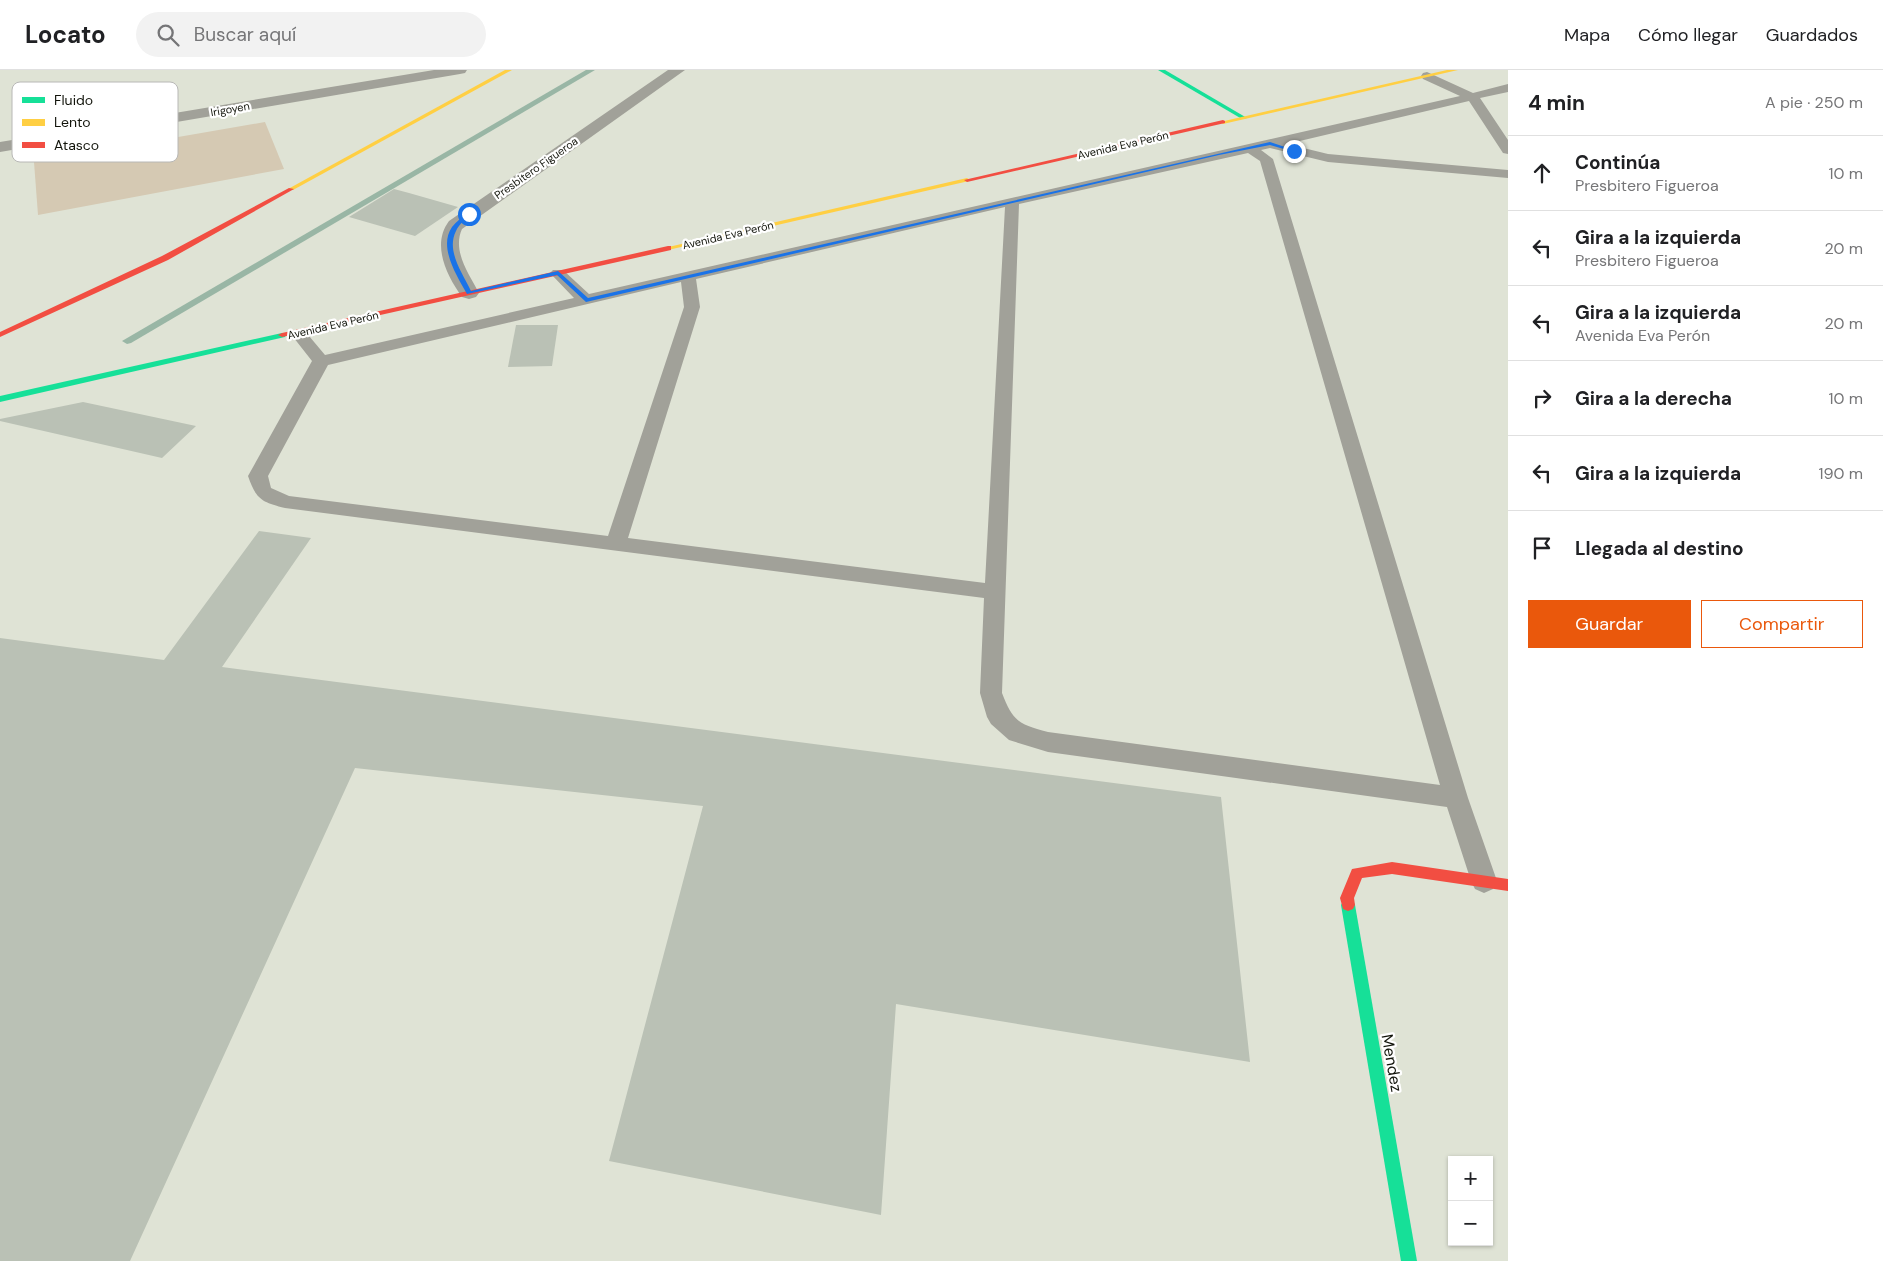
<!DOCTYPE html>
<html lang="es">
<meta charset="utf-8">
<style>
body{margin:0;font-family:"DM Sans",sans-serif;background:#f2f2f2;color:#202124}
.controls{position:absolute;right:15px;bottom:15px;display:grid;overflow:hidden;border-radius:0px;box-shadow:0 1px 4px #0004}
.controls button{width:45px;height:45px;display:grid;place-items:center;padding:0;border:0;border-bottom:1px solid #e0e0e0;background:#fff;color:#202124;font:25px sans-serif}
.stop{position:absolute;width:15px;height:15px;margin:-11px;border:4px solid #1a73e8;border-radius:50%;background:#fff}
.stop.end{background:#1a73e8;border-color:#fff;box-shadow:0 1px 5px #0008}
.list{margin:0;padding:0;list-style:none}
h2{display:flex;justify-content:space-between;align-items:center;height:65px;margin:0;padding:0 20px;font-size:21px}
h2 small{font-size:16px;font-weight:400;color:#757577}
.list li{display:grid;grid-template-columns:32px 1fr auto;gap:15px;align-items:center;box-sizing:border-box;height:75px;padding:0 20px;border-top:1px solid #e0e0e0}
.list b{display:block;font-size:19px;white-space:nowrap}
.list p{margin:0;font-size:16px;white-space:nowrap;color:#757577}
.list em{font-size:16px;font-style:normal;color:#757577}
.actions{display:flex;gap:10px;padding:15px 20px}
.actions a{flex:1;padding:11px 0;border:1px solid #ea580c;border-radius:0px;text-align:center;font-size:18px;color:#ea580c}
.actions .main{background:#ea580c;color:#fff}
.icon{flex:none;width:28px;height:28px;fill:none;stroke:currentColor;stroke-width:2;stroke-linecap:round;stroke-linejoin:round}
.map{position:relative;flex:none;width:1508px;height:1191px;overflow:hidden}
header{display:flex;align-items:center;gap:30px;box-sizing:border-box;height:70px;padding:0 25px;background:#fff;border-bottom:1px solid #e0e0e0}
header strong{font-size:24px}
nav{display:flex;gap:28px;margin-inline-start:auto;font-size:18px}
.search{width:350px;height:45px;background:#f2f2f2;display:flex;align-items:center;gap:12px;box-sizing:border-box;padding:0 18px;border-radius:28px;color:#757577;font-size:19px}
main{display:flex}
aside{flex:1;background:#fff}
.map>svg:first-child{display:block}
</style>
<header>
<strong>Locato</strong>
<div class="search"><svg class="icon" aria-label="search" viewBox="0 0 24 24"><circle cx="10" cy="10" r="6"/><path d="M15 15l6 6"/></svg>Buscar aquí</div>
<nav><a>Mapa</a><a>Cómo llegar</a><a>Guardados</a></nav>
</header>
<main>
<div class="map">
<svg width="1508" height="1191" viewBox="0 0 1508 1191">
<rect width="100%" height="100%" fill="#dfe3d5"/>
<!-- green -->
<polygon fill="#d5c9b3" points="265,52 284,99 38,145 34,92"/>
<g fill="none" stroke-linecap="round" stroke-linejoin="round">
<!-- stream -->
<polygon fill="#99b6a5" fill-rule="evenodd" points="586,0 595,0 131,273 127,274 122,271"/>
</g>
<!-- building -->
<g fill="#bac1b5">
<polygon points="394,119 409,123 458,137 415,166 349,147"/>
<polygon points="516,255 558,255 552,296 508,297"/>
<polygon points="83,332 196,356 162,388 0,351 0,349"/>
<polygon points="259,461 311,468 222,597 1221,727 1250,992 896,934 881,1145 609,1091 703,736 355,698 130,1191 0,1191 0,568 164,590"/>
</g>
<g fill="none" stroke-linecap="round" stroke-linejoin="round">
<!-- lane -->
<path fill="#a1a199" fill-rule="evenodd" d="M 1427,2 L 1473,23 L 1508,14 L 1508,22 L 1480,28 L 1508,70 L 1508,84 L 1503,83 L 1469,31 L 1287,74 L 1328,84 L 1508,100 L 1508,108 L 1328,92 L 1270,78 L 1261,80 L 1273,89 L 1468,728 L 1497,811 L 1493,819 L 1484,823 L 1475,819 L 1471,811 L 1447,737 L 1048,682 L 1009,670 L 991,654 L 987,647 L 980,623 L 984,528 L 285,438 C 261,432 256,429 248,406 L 312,291 L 290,263 L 292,260 L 304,260 L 325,285 L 574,228 L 550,203 L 553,200 L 563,200 L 589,224 L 1460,26 L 1423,9 L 1421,6 L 1423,3 ZM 1248,83 L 1260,91 L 1440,715 L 1048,662 C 1019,654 1013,652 1002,623 L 1019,134 ZM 1005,137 L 985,513 L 628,468 L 700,237 L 696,209 ZM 681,212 L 684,237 L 608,466 L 289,426 L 271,418 L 268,406 L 328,295 Z"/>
<!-- street -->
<g fill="#a1a199" fill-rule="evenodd">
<polygon points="434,0 467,0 465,3 460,4 0,82 0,72"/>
<path d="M 668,0 L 685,0 L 462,159 C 452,181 469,204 479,223 L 476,227 L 469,229 L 462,227 C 447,206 431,175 449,151 Z"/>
</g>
<!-- fast -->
<g fill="#16e098" fill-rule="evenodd">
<polygon points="1158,0 1165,0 1247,48 1242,49"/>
<polygon points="282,263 286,265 285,267 0,332 0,326"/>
<polygon points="1348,829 1353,831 1355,835 1417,1191 1401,1191 1341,835 1343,831"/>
</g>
<!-- slow -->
<g fill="#ffcf43" fill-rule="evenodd">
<polygon points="505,0 512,0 293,120 288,119"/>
<polygon points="1447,0 1458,0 1223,54 1220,52"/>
<polygon points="967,108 970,110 969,111 668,180 664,178"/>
</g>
<!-- jam -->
<g fill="#f24e42" fill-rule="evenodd">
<polygon points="1223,50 1225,51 1225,53 967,112 964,110"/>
<polygon points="289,118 294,119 168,190 0,267 0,262 162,186"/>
<polygon points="668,176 671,176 671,180 282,267 278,265 282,263"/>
<polygon points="1392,792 1508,809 1508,821 1392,804 1362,808 1354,828 1355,835 1353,839 1348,841 1343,839 1340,828 1352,799"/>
</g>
</g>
<!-- route -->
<path fill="#1a73e8" d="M 1270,72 L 1297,81 L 1294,82 L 1270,75 L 1219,85 L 586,232 L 557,205 L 467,224 C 457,206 438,177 452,157 C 456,152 462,147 467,143 L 470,143 C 468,149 459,153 456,161 C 446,181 462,202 471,221 L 558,201 L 588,228 Z"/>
<g text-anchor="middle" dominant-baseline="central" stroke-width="4.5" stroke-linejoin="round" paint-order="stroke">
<!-- far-street labels -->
<g font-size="11" fill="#12140b" stroke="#fff">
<text transform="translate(230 39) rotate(-10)">Irigoyen</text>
<text transform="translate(1123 75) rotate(-13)">Avenida Eva Perón</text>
<text transform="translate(536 98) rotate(-35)">Presbitero Figueroa</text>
<text transform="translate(728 165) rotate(-13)">Avenida Eva Perón</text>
<text transform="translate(333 255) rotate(-13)">Avenida Eva Perón</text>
</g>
<!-- near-street labels -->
<g font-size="16" fill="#12140b" stroke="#fff">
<text transform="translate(1392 993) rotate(80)">Mendez</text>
</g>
</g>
<!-- legend -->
<rect x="12" y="12" width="166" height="80" rx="8" fill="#fff" stroke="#b8b8b6" stroke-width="1"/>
<rect x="22" y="27" width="23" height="6" fill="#16e098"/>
<rect x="22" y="49" width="23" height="7" fill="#ffcf43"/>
<rect x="22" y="72" width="23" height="6" fill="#f24e42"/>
<g font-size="14" fill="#12140b">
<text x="54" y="35">Fluido</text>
<text x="54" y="57">Lento</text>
<text x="54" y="80">Atasco</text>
</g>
</svg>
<div class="controls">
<button>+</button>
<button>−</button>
</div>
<div class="stop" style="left:469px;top:144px"></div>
<div class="stop end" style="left:1294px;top:81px"></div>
</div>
<aside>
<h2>4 min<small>A pie · 250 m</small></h2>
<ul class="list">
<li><svg class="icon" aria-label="ahead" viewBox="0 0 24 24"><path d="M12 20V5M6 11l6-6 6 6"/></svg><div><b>Continúa</b><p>Presbitero Figueroa</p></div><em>10 m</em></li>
<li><svg class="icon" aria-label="left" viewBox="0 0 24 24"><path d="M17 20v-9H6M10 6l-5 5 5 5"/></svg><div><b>Gira a la izquierda</b><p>Presbitero Figueroa</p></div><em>20 m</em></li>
<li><svg class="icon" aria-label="left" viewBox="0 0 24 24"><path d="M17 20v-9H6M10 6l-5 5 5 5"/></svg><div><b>Gira a la izquierda</b><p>Avenida Eva Perón</p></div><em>20 m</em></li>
<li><svg class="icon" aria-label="right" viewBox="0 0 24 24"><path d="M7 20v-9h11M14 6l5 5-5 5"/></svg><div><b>Gira a la derecha</b></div><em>10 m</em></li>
<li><svg class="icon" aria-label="left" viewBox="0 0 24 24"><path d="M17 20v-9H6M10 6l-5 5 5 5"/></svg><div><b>Gira a la izquierda</b></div><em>190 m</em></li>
<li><svg class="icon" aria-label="arrive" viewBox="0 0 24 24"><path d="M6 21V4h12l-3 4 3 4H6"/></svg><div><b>Llegada al destino</b></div></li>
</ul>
<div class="actions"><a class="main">Guardar</a><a>Compartir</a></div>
</aside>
</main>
